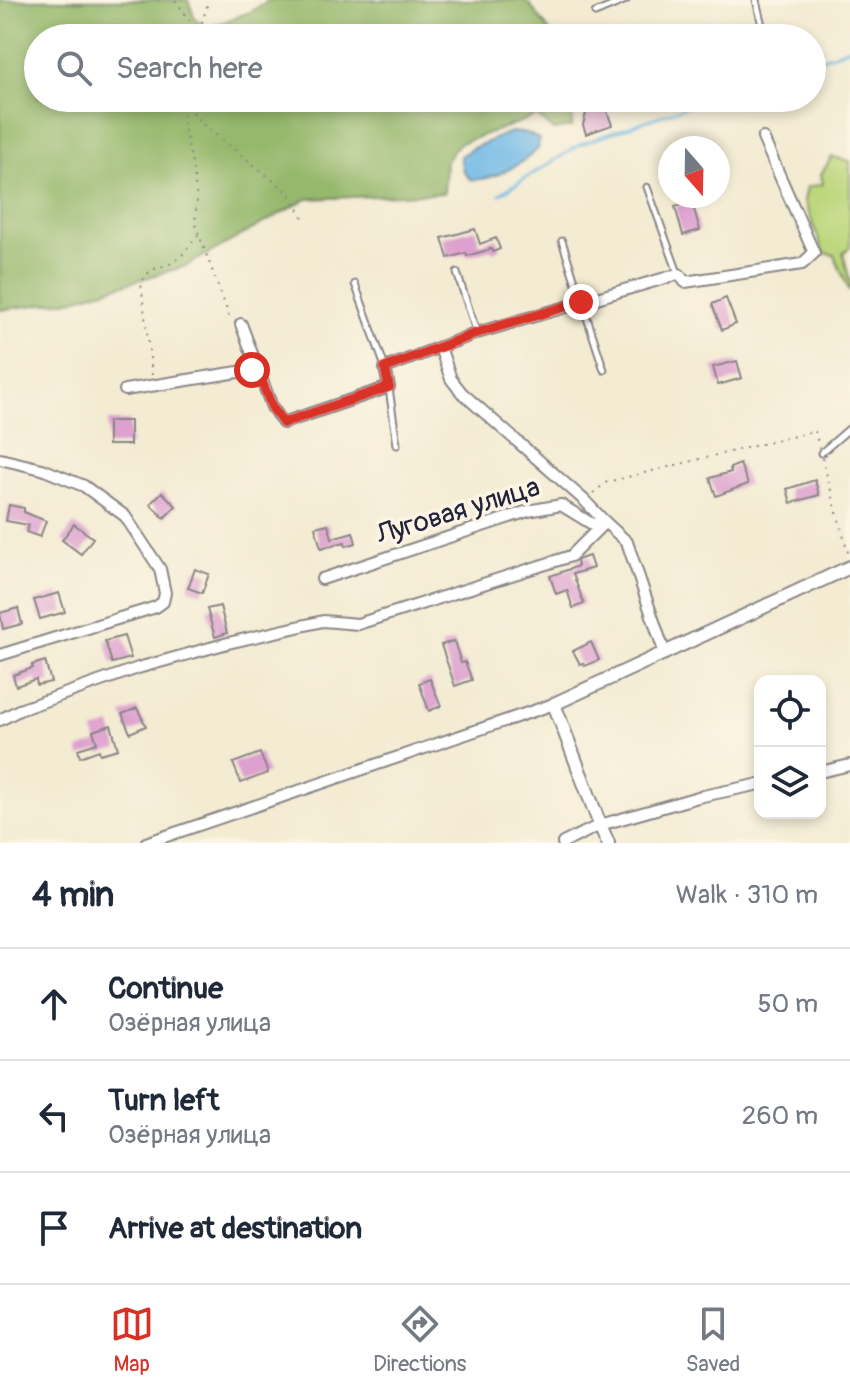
<!DOCTYPE html>
<meta charset="utf-8">
<style>
body{margin:0;font-family:Pangolin,sans-serif;background:#f6f6f7;color:#1f2937}
.controls{position:absolute;right:24px;bottom:24px;display:grid;overflow:hidden;border-radius:16px;box-shadow:0 4px 12px #0003}
.controls button{width:72px;height:72px;display:grid;place-items:center;padding:0;border:0;border-bottom:2px solid #e0e1e3;background:#fff;color:#1f2937;font:40px sans-serif}
.compass{position:absolute;left:658px;top:136px;width:72px;height:72px;border-radius:50%;background:#fff;box-shadow:0 4px 12px #0003;rotate:160deg}
.stop{position:absolute;width:24px;height:24px;margin:-18px;border:6px solid #d93025;border-radius:50%;background:#fff}
.stop.end{background:#d93025;border-color:#fff;box-shadow:0 2px 8px #0008}
.list{margin:0;padding:0;list-style:none}
h2{display:flex;justify-content:space-between;align-items:center;height:104px;margin:0;padding:0 32px;font-size:34px}
h2 small{font-size:26px;font-weight:400;color:#747a83}
.list li{display:grid;grid-template-columns:52px 1fr auto;gap:24px;align-items:center;box-sizing:border-box;height:112px;padding:0 32px;border-top:2px solid #e0e1e3}
.list b{display:block;font-size:30px;white-space:nowrap}
.list p{margin:0;font-size:26px;white-space:nowrap;color:#747a83}
.list em{font-size:26px;font-style:normal;color:#747a83}
.icon{flex:none;width:44px;height:44px;fill:none;stroke:currentColor;stroke-width:2;stroke-linecap:round;stroke-linejoin:round}
.map{position:relative;flex:none;width:850px;height:843px;overflow:hidden}
.search{position:absolute;background:#fff;box-shadow:0 4px 12px #0003;left:24px;right:24px;top:24px;height:88px;display:flex;align-items:center;gap:20px;box-sizing:border-box;padding:0 28px;border-radius:44px;color:#747a83;font-size:30px}
.sheet{height:440px;background:#fff}
nav{display:flex;justify-content:space-around;align-items:center;box-sizing:border-box;height:112px;border-top:2px solid #e0e1e3;background:#fff;font-size:22px;color:#747a83}
nav a{display:grid;justify-items:center;gap:4px}
nav .on{color:#d93025}
.map>svg:first-child{display:block}
</style>
<div class="map">
<svg width="850" height="843" viewBox="0 0 850 843">
<rect width="100%" height="100%" fill="#fcf5e5"/>
<filter id="ink" filterUnits="userSpaceOnUse"><feTurbulence type="fractalNoise" baseFrequency=".0125" numOctaves="2"/><feDisplacementMap in="SourceGraphic" scale="16" xChannelSelector="R" yChannelSelector="G"/><feConvolveMatrix kernelMatrix="1 2 1 2 8 2 1 2 1" color-interpolation-filters="sRGB"/></filter>
<filter id="wash" filterUnits="userSpaceOnUse"><feTurbulence type="fractalNoise" baseFrequency=".006" numOctaves="4" result="noise"/><feDisplacementMap in="SourceGraphic" scale="32" xChannelSelector="R" yChannelSelector="G"/><feGaussianBlur stdDeviation="1.8" result="paint"/><feColorMatrix in="noise" values="0 0 0 0 0 0 0 0 0 0 0 0 0 0 0 0 0 1.4 0 .05"/><feComposite in="paint" operator="in"/></filter>
<g filter="url(#wash)">
<rect width="100%" height="100%" fill="#f3ebd2"/>
<!-- green -->
<polygon fill="#bcd77c" stroke="#6f7c5c" stroke-width="2" points="832,157 850,161 850,247 843,253 850,282 850,292 834,255 824,253 804,201 807,187 823,184 821,174"/>
<!-- forest -->
<polygon fill="#95b86c" stroke="#5c6d54" stroke-width="2" points="0,0 188,0 195,19 207,28 250,12 269,0 524,0 530,5 555,38 38,38 38,98 572,98 572,127 553,130 537,116 458,144 446,161 444,193 307,199 186,266 71,300 0,310"/>
<!-- water -->
<path fill="#6db7e6" stroke="#486c90" stroke-width="2" d="M 510,132 L 526,133 L 539,139 L 538,149 C 523,163 490,183 470,179 L 463,171 L 460,156 L 473,148 Z"/>
<g fill="none" stroke-linecap="round" stroke-linejoin="round">
<!-- stream -->
<g stroke="#6db7e6" stroke-width="3">
<polyline points="812,62 850,48"/>
<polyline points="500,194 581,144 710,98"/>
</g>
</g>
<g id="blocks">
<!-- building -->
<g fill="#dda0cf">
<polygon points="597,98 602,98 612,125 586,134 583,125 587,109 591,108 588,101"/>
<polygon points="692,202 700,230 683,235 675,207"/>
<polygon points="475,229 480,244 496,238 500,249 493,252 491,249 467,256 466,253 448,258 442,238"/>
<polygon points="726,298 736,324 722,330 712,304"/>
<polygon points="737,361 742,378 718,385 713,367"/>
<rect x="108" y="421" width="22" height="24"/>
<polygon points="740,464 748,484 716,496 710,478 731,472 730,468"/>
<polygon points="815,480 819,495 791,503 787,489"/>
<polygon points="162,492 176,506 164,518 150,504"/>
<polygon points="9,505 24,508 24,512 46,521 40,537 26,532 29,525 6,521"/>
<polygon points="74,524 93,538 81,554 62,540"/>
<polygon points="328,524 332,538 353,532 356,543 346,546 345,542 321,548 315,527"/>
<polygon points="589,556 593,568 573,574 584,604 573,608 567,590 556,594 550,576 578,566 577,561 580,559"/>
<polygon points="195,569 209,574 202,593 188,588"/>
<polygon points="59,593 65,612 40,619 34,600"/>
<polygon points="220,606 227,633 215,637 207,609"/>
<polygon points="18,608 22,624 3,629 0,613"/>
<polygon points="124,636 131,658 112,663 105,641"/>
<polygon points="454,641 461,663 465,662 472,680 455,686 441,645"/>
<polygon points="591,642 599,660 585,666 583,663 580,664 573,651"/>
<polygon points="45,661 51,682 37,685 36,679 16,686 13,675 33,668 32,665"/>
<polygon points="430,679 441,706 429,711 419,683"/>
<polygon points="137,708 146,726 130,733 122,714"/>
<polygon points="111,725 118,749 100,754 99,750 80,757 78,749 97,743 93,731"/>
<polygon points="260,753 268,773 241,783 233,763"/>
</g>
</g>
</g>
<g filter="url(#ink)">
<use href="#blocks" fill-opacity="0" stroke="#8a8686" stroke-width="2"/>
<g fill="none" stroke-linecap="round" stroke-linejoin="round">
<defs>
<g id="service">
<polyline points="756,0 764,34 760,38"/>
<polyline points="595,13 626,0"/>
<polyline points="647,187 678,273"/>
<polyline points="562,241 604,370"/>
<polyline points="457,273 477,333"/>
<polyline points="355,284 385,367"/>
<polyline points="389,388 397,445"/>
<polyline points="821,453 850,428"/>
</g>
<g id="minor">
<polyline points="241,324 272,407 283,423 389,387 385,368 477,333 679,274 685,282 802,264 814,253 763,138"/>
<polyline points="125,390 257,369"/>
<polyline points="0,459 42,469 84,486 125,516 160,569 165,593 163,602 156,607 0,655"/>
<polyline points="322,579 528,511 561,505 592,524 605,522 627,542 665,654"/>
<polyline points="0,720 19,710 138,668 228,643 323,621 358,624 571,556 605,522 584,500 462,393 451,379 440,347"/>
<polyline points="820,772 850,765"/>
<polyline points="146,843 554,704"/>
<polyline points="563,843 600,825 698,797 760,784"/>
</g>
<polyline id="tertiary" points="608,843 600,825 554,704 850,567"/>
</defs>
<!-- service casing -->
<use href="#service" stroke="#8a8686" stroke-width="9"/>
<!-- minor casing -->
<use href="#minor" stroke="#8a8686" stroke-width="14"/>
<!-- tertiary casing -->
<use href="#tertiary" stroke="#8a8686" stroke-width="16"/>
<!-- path -->
<g stroke="#8a8686" stroke-width="2" stroke-dasharray="2 6" stroke-linecap="butt">
<polyline points="175,0 199,33"/>
<polyline points="197,38 209,0"/>
<polyline points="183,98 184,128 192,163 197,199 195,224 231,321"/>
<polyline points="184,99 200,122 290,194 304,219"/>
<path d="M 152,375 L 141,283 C 152,263 160,271 175,261 C 184,255 191,243 198,235"/>
<polyline points="822,458 849,556"/>
<polyline points="593,493 607,482 815,431 819,448"/>
</g>
<!-- service -->
<use href="#service" stroke="#fff" stroke-width="5"/>
<!-- minor -->
<use href="#minor" stroke="#fff" stroke-width="10"/>
<!-- tertiary -->
<use href="#tertiary" stroke="#fff" stroke-width="12"/>
</g>
</g>
<g fill="none" stroke-linecap="round" stroke-linejoin="round" filter="url(#ink)">
<!-- route -->
<polyline stroke="#d93025" stroke-width="10" points="252,370 257,369 272,407 283,423 389,387 385,368 477,333 581,302"/>
</g>
<g text-anchor="middle" dominant-baseline="central" stroke-width="7" stroke-linejoin="round" paint-order="stroke">
<!-- street labels -->
<g font-size="28" fill="#22223b" stroke="#fcf5e5">
<text transform="translate(458 511) rotate(-17)">Луговая улица</text>
</g>
</g>
</svg>
<div class="controls">
<button><svg class="icon" aria-label="locate" viewBox="0 0 24 24"><circle cx="12" cy="12" r="6"/><path d="M12 2v4M12 18v4M2 12h4M18 12h4"/></svg></button>
<button><svg class="icon" aria-label="layers" viewBox="0 0 24 24"><path d="M12 4l9 5-9 5-9-5zM3 14l9 5 9-5"/></svg></button>
</div>
<svg class="compass" viewBox="-18 -18 36 36"><path d="M0-13l5 13h-10z" fill="#e53935"/><path d="M0 13l5-13h-10z" fill="#747a83"/></svg>
<div class="stop" style="left:252px;top:370px"></div>
<div class="stop end" style="left:581px;top:302px"></div>
<div class="search"><svg class="icon" aria-label="search" viewBox="0 0 24 24"><circle cx="10" cy="10" r="6"/><path d="M15 15l6 6"/></svg>Search here</div>
</div>
<section class="sheet">
<h2>4 min<small>Walk · 310 m</small></h2>
<ul class="list">
<li><svg class="icon" aria-label="ahead" viewBox="0 0 24 24"><path d="M12 20V5M6 11l6-6 6 6"/></svg><div><b>Continue</b><p>Озёрная улица</p></div><em>50 m</em></li>
<li><svg class="icon" aria-label="left" viewBox="0 0 24 24"><path d="M17 20v-9H6M10 6l-5 5 5 5"/></svg><div><b>Turn left</b><p>Озёрная улица</p></div><em>260 m</em></li>
<li><svg class="icon" aria-label="arrive" viewBox="0 0 24 24"><path d="M6 21V4h12l-3 4 3 4H6"/></svg><div><b>Arrive at destination</b></div></li>
</ul>
</section>
<nav>
<a class="on"><svg class="icon" aria-label="map" viewBox="0 0 24 24"><path d="M3 6l6-2 6 2 6-2v14l-6 2-6-2-6 2zM9 4v14M15 6v14"/></svg>Map</a>
<a><svg class="icon" aria-label="directions" viewBox="0 0 24 24"><path d="M12 3l9 9-9 9-9-9zM9 14v-3h6M13 9l2 2-2 2"/></svg>Directions</a>
<a><svg class="icon" aria-label="saved" viewBox="0 0 24 24"><path d="M7 4h10v16l-5-4-5 4z"/></svg>Saved</a>
</nav>
